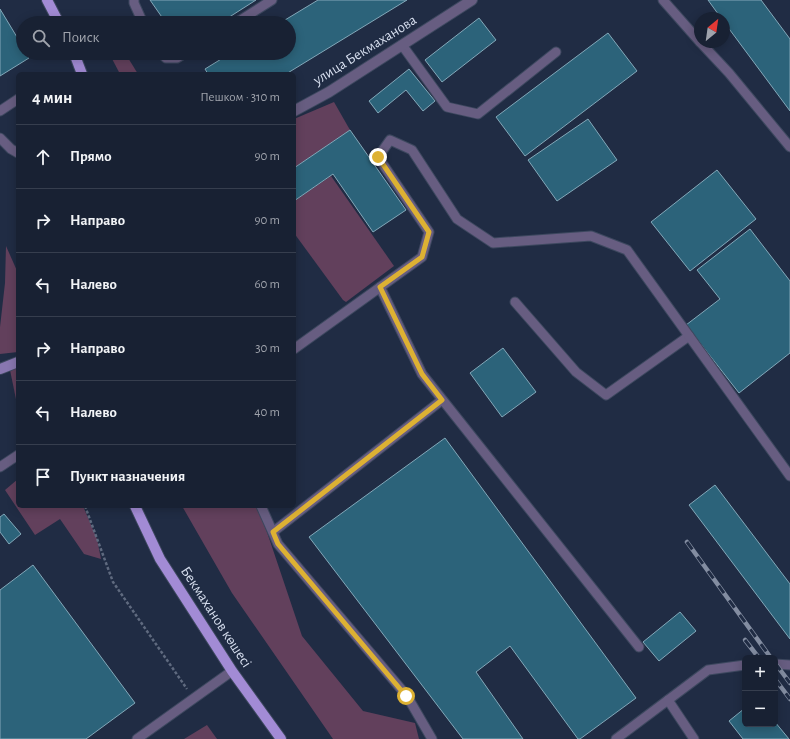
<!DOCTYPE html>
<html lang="ru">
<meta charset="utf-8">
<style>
body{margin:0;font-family:"Alegreya Sans",sans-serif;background:#21293b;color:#f1f3f6}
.controls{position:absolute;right:12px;bottom:12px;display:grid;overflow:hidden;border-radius:6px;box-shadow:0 2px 10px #0003}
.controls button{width:36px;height:36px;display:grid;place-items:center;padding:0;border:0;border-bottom:1px solid #363e4e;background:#182133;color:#f1f3f6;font:20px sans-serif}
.compass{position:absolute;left:694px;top:12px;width:36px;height:36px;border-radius:50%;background:#182133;box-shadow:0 2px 10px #0003;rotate:29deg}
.stop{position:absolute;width:12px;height:12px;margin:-9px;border:3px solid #ddb133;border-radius:50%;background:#fff}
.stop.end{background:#ddb133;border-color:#fff;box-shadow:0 1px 4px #0008}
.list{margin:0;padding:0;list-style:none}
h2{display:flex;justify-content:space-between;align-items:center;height:52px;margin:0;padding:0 16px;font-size:17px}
h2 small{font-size:13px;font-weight:400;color:#9fa3ac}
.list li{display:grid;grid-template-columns:26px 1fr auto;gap:12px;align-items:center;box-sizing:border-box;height:64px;padding:0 16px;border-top:1px solid #363e4e}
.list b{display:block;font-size:15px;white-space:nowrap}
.list em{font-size:13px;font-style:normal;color:#9fa3ac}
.icon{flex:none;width:22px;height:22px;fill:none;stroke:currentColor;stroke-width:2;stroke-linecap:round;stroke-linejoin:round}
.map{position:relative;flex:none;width:790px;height:739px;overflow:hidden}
.search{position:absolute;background:#182133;box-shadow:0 2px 10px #0003;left:16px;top:16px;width:280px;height:44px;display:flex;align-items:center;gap:10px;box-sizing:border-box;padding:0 14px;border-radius:22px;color:#9fa3ac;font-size:15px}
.panel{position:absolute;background:#182133;box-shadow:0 2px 10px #0003;left:16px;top:72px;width:280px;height:436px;border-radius:6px}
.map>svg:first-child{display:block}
</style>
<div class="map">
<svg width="790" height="739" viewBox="0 0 790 739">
<rect width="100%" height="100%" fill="#202c44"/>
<!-- green -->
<g fill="#62405c">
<polygon points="109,53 125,53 138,74 120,74"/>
<polygon points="334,102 350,130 294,168 294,119"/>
<polygon points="331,176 394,266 346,302 343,300 294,233 294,201"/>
<polygon points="6,246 18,273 17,321 18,321 18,352 0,354 0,327 5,283"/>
<polygon points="18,366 18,409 10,370"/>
<polygon points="18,479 18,506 83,506 97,539 101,559 84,554 60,519 35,535 5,490"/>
<polygon points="182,506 257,506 268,535 302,636 363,711 415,723 419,739 333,739 232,593"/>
<polygon points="207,725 217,739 184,739"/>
</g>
<!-- building -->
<g fill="#2c637a" stroke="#83a8b9">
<polygon points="150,0 256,0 220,23 166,23"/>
<polygon points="318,0 407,0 286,74 208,74 205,69 231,53 289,53 289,23 280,23"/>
<polygon points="708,0 761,0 790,39 790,111 724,22 724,18 721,18"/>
<polygon points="0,9 23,47 23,53 27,53 29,58 0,76"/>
<polygon points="479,18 496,40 442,82 425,60"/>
<polygon points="608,33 637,71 525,156 496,117"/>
<polygon points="409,69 435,101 423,111 406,90 378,113 369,101"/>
<polygon points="588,119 617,160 557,201 528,160"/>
<polygon points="350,130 406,210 373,232 333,174 294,201 294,168"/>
<polygon points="717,170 756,219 690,271 651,222"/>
<polygon points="750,229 790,281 790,353 739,393 686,325 720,299 697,270"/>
<polygon points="503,348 536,392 502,417 470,373"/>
<polygon points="445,438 636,698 580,739 578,739 510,646 476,672 523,739 463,739 309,537"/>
<polygon points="715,485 790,584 790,639 689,505"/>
<polygon points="4,514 21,534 9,544 0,532 0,517"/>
<polygon points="33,565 135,703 86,739 0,739 0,590"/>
<polygon points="680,612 696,631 659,661 643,642"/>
<polygon points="745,708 745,724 775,724 775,722 789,739 743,739 729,721"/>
</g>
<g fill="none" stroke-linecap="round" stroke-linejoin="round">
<defs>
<g id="lane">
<polyline points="134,0 134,3 143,23"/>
<polyline points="663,0 700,42"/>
<polyline points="236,23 272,0"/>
<polyline points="700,42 729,73 790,147"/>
<polyline points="402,45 447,107 478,114 556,52"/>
<polyline points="161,53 166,58 177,58 185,53"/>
<polyline points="0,111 18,99"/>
<polyline points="0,138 11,149 18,153"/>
<polyline points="380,287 422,374 639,647"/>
<polyline points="515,302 576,372 606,395 689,336"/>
<polyline points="294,349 422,257 429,232 378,157 390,140 412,150 457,219 493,243 591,236 627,250 790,476"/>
<polyline points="0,467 18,455"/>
<polyline points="261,506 278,544 407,696 432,739"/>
<polyline points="273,532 442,400"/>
<polyline points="775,664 790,665"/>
<polyline points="668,700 694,739"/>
<polyline points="137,739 232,671"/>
<polyline points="616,739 708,670 745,665"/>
</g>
<polyline id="street" points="294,111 329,92 472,0"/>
<polyline id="secondary" points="0,369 18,362"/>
<g id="primary">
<polyline points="47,0 59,23"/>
<polyline points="74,53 82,74"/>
<polyline points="135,506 160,559 232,671 281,739"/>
</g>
</defs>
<!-- lane casing -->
<use href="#lane" stroke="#3d485f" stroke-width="11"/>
<!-- street casing -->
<use href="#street" stroke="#3d485f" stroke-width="12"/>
<!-- secondary casing -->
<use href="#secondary" stroke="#3d485f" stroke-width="12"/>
<!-- primary casing -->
<use href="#primary" stroke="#3d485f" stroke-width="12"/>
<!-- path -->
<polyline stroke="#5f6a7f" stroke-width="2.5" stroke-dasharray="3 2" stroke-linecap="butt" points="85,506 113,582 187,689"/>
<!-- lane -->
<use href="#lane" stroke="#675d81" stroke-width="9"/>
<!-- street -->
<use href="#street" stroke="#675d81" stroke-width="10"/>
<!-- secondary -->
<use href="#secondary" stroke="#8877b0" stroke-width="10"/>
<!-- primary -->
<use href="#primary" stroke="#a28bd5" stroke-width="10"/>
<defs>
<g id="rail">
<polyline points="687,542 771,658"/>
<polyline points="745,640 759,658"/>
<polyline points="775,663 790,683"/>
<polyline points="775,679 790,699"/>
</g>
</defs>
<!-- rail casing -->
<use href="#rail" stroke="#838da1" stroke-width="4.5"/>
<!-- rail -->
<use href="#rail" stroke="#202c44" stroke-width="3" stroke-dasharray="9" stroke-linecap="butt"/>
</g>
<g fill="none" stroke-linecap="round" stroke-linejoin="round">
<!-- route -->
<polyline stroke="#ddb133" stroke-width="5" points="378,157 429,232 422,257 380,287 422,374 442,400 273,532 278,544 406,696"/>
</g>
<g text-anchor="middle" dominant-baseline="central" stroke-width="3" stroke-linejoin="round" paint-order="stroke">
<!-- street labels -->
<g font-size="15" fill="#d6deee" stroke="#202c44">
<text transform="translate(365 50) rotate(-32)">улица Бекмаханова</text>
<text transform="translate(216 617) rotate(57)">Бекмаханов көшесі</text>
</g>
</g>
</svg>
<div class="controls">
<button>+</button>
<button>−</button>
</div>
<svg class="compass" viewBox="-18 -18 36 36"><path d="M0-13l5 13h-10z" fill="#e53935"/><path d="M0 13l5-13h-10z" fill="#9fa3ac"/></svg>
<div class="stop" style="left:406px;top:696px"></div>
<div class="stop end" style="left:378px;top:157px"></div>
<div class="search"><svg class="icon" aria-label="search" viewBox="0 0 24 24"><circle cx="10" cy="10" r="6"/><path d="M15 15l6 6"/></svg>Поиск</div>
<section class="panel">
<h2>4 мин<small>Пешком · 310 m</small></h2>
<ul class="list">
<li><svg class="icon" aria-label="ahead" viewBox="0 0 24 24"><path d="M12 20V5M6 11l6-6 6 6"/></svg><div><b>Прямо</b></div><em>90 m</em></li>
<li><svg class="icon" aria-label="right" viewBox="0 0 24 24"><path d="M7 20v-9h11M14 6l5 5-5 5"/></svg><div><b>Направо</b></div><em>90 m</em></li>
<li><svg class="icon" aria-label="left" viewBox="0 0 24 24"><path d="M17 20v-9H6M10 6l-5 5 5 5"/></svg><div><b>Налево</b></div><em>60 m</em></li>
<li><svg class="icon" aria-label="right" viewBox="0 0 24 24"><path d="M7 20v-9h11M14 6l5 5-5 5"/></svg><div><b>Направо</b></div><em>30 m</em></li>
<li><svg class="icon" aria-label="left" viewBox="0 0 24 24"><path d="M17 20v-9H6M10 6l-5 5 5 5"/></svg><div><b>Налево</b></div><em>40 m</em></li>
<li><svg class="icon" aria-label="arrive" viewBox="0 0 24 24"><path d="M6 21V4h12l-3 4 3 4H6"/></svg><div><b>Пункт назначения</b></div></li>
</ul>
</section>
</div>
